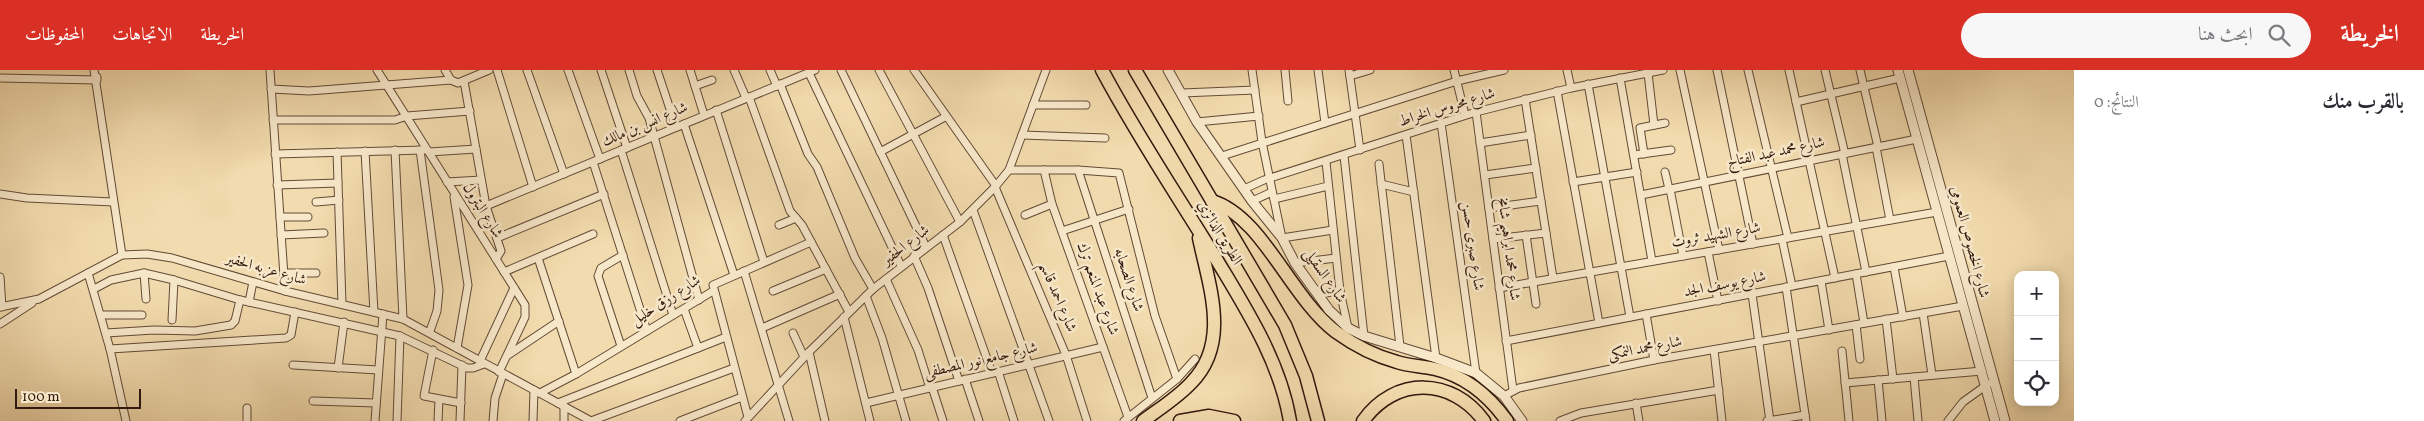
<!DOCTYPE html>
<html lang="ar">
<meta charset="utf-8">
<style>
body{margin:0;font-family:Vollkorn,Amiri,serif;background:#f7f7f7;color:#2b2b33;direction:rtl}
.controls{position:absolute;right:15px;bottom:15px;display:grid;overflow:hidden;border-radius:10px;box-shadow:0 2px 12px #0003}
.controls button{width:45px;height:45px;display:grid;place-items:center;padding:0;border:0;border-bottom:1px solid #e1e1e2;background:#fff;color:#2b2b33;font:25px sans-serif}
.scale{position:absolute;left:15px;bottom:12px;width:126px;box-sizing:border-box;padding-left:5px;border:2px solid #33190e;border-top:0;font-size:14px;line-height:18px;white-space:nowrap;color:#33190e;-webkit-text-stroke:4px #f7e8ca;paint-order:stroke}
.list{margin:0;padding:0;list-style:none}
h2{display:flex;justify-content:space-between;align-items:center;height:65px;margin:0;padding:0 20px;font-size:21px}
h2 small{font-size:16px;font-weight:400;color:#7c7c81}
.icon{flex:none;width:28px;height:28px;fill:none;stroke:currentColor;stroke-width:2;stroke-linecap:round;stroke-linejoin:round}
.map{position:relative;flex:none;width:2074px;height:351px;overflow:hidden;direction:ltr}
header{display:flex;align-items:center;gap:30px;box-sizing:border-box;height:70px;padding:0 25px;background:#d93025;color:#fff}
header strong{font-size:24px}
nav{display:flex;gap:28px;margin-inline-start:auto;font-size:18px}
.search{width:350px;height:45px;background:#f7f7f7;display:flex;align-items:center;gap:12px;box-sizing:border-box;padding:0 18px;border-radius:28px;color:#7c7c81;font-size:19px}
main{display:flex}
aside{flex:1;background:#fff}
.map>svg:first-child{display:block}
</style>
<header>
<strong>الخريطة</strong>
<div class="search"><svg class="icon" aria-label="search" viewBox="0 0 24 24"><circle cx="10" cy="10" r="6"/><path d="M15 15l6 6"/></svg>ابحث هنا</div>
<nav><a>الخريطة</a><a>الاتجاهات</a><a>المحفوظات</a></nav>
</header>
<main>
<aside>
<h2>بالقرب منك<small>النتائج: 0</small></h2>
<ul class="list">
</ul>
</aside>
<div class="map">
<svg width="2074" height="351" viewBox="0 0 2074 351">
<rect width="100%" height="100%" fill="#f2dbae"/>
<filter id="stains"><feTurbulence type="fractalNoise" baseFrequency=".004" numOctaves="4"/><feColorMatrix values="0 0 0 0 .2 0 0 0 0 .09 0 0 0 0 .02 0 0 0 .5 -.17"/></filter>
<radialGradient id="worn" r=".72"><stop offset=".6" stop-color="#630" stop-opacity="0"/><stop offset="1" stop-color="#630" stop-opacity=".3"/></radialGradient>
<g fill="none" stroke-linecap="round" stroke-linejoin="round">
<defs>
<g id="minor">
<polyline points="94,0 122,185"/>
<polyline points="270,0 285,221"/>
<polyline points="377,0 525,235 525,247 499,302"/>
<polyline points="445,0 451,10 458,13 489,0"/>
<polyline points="497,0 533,117"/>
<polyline points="527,0 564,104"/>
<polyline points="568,0 600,89"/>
<polyline points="601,0 627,78"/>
<polyline points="629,0 637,26 649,48 699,230"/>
<polyline points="657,0 676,57"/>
<polyline points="690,0 704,45"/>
<polyline points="734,0 746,28"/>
<polyline points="770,0 777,16"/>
<polyline points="841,0 926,177"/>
<polyline points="879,0 960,152"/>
<polyline points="914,0 996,116"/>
<polyline points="1252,0 1262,72 1282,168 1333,160"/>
<polyline points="1285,0 1288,31"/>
<polyline points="1318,0 1325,53"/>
<polyline points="1349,0 1360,80"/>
<polyline points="1454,0 1465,45"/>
<polyline points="1567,0 1571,18"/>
<polyline points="1680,0 1719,180"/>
<polyline points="1717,0 1753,174"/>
<polyline points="1748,0 1788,168"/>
<polyline points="1789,0 1835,208"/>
<polyline points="1825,0 1845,84"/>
<polyline points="1860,0 1878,77"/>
<polyline points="809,3 901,196"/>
<polyline points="1648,3 1654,55"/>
<polyline points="1350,6 1370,0"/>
<polyline points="0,8 97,10 97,7"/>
<polyline points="1620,8 1652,191"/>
<polyline points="464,11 486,136 501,181 496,189"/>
<polyline points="780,14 808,84 817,97 855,188 873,219"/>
<polyline points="1588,14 1630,247"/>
<polyline points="695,16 712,10"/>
<polyline points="271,19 309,21 451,10"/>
<polyline points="1557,21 1599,253"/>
<polyline points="1182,23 1255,20"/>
<polyline points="749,27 790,141 802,155 849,242"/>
<polyline points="1525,29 1553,208"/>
<polyline points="1796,32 1900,8"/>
<polyline points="1033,35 1086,35"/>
<polyline points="716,40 764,192"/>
<polyline points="1476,42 1513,320"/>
<polyline points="273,50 395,50 407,46 470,41"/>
<polyline points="1197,52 1259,46"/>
<polyline points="1441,53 1476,303"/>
<polyline points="684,54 734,205"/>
<polyline points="1022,65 1105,68"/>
<polyline points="1406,65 1436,288"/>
<polyline points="1480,73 1531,65"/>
<polyline points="1876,77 1890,150"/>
<polyline points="395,80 403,249"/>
<polyline points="420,80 439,220 437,241 430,261"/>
<polyline points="621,80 673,245"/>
<polyline points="365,81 374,242"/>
<polyline points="337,82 342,234"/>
<polyline points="429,82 476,79"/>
<polyline points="880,82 945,47"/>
<polyline points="275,84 424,80"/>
<polyline points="1644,84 1640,58 1665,53"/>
<polyline points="1842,84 1866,202"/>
<polyline points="1634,85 1671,80"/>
<polyline points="1222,86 1457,11 1504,0"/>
<polyline points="1344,86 1364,266"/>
<polyline points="593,92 647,261"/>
<polyline points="1326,92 1340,221 1348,258"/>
<polyline points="1379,94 1400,276"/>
<polyline points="1009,100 1078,100 1119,103 1155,246 1177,309"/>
<polyline points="1044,100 1052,134 1128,347"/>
<polyline points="1078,100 1152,328"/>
<polyline points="1665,102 1669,119"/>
<polyline points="1485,105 1536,98"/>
<polyline points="447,112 481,110"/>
<polyline points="1573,112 1637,102"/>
<polyline points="1381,114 1414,122"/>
<polyline points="277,115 338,113"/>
<polyline points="995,117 1066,285 1087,351"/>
<polyline points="1244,119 1264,110 1476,42 1571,18 1663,0"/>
<polyline points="1670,119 1683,186"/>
<polyline points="0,124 27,128 113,132"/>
<polyline points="1641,125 1917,69"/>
<polyline points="454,127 468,215 457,278"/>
<polyline points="1274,129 1328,116"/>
<polyline points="1252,131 1272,122"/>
<polyline points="316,132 339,130"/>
<polyline points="486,136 815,0"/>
<polyline points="1489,138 1541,131"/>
<polyline points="973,140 1049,351"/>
<polyline points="1025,145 1052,134"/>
<polyline points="280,147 308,147"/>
<polyline points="779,155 796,148"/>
<polyline points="1062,161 1129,139"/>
<polyline points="281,165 324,163"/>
<polyline points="943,165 992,303"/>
<polyline points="1526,165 1536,234"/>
<polyline points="497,168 604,124"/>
<polyline points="1493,169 1546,163"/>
<polyline points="1782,169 1792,216"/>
<polyline points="1708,182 1718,231"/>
<polyline points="914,186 928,218 959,311"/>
<polyline points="538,188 576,304"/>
<polyline points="1295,193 1336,188"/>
<polyline points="1894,197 1903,247"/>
<polyline points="744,201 789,351"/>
<polyline points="504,202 593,164"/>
<polyline points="88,203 110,279 126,351"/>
<polyline points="144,203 146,229"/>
<polyline points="284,203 316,203"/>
<polyline points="1856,204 1864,253"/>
<polyline points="0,207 2,237"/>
<polyline points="886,209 918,280 930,318"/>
<polyline points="1821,211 1829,260"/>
<polyline points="1786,217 1806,351"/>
<polyline points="1499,218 1937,142"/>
<polyline points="94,219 111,210 144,203 174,210 240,230 400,266 467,298 473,298 484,294"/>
<polyline points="773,221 826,199"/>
<polyline points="1318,224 1340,221"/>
<polyline points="1752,224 1770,351"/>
<polyline points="866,226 882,268 906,351"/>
<polyline points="249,232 253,212"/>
<polyline points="0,237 39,229 122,185 147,184 172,188 285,221 403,249 591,351"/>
<polyline points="684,239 698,278"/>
<polyline points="1923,243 1932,305"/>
<polyline points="1646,244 1654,290"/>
<polyline points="101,245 142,245"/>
<polyline points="844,247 870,351"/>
<polyline points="1886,249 1893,309"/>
<polyline points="172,250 174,210"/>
<polyline points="0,254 32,233"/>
<polyline points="1856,255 1860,289"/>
<polyline points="762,258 840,224"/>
<polyline points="106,263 154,260 195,261 231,255 235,251 240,230"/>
<polyline points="793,263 804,287"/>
<polyline points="1506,271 1949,186"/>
<polyline points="621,276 598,206 601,198 623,185"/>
<polyline points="110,279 286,268 291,265 295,242"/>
<polyline points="433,280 424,326 461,333"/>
<polyline points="1714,280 1722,351"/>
<polyline points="1842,281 1849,351"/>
<polyline points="809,282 825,351"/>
<polyline points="508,285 559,251"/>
<polyline points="480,291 514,218"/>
<polyline points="293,295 378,300"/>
<polyline points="338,298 344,252"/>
<polyline points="998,301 1014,351"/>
<polyline points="1914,307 1918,351"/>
<polyline points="965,309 979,351"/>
<polyline points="1878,310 1882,351"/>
<polyline points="1845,313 1982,301"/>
<polyline points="932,317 943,351"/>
<polyline points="540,323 576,304 713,221"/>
<polyline points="1504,326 1519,318 1654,290 1963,236"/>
<polyline points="313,331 376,333"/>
<polyline points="558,333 726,267"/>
<polyline points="866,333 1103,277"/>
<polyline points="1636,333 1639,351"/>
<polyline points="748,347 713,215 811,172"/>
<polyline points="247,351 247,338"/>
<polyline points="375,351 383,244"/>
<polyline points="397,351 400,266"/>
<polyline points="438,351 439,330"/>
<polyline points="460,351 462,295"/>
<polyline points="493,351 495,328 503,304"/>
<polyline points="533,351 534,320"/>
<polyline points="564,351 564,336"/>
<polyline points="591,351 734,298"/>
<polyline points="680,351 742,327"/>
<polyline points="745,351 809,282 873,219 960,152 995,117 1009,100 1046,0"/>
<polyline points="1124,351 1177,309 1195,289"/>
<polyline points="1560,351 1581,343 1719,320"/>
<polyline points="1767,351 1805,345"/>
<polyline points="1948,351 1963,332 1988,314"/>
</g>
<g id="tertiary">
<polyline points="1168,0 1197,52 1252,131 1282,168 1295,193 1329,240 1348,258 1364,266 1436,288 1476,303 1504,326 1522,351"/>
<polyline points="1898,0 1995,351"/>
<polyline points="1908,0 2005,351"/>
</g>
<g id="motorway">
<path d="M 1102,0 C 1137,66 1179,128 1218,192 C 1248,242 1280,292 1290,351"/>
<polyline points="1135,0 1285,255 1306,306 1318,351"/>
<path d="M 1212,131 C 1263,147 1290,227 1336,262 C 1354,275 1375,286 1397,292 C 1409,296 1422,296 1435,299 C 1465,306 1489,326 1507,351"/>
<path d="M 1143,351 C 1159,339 1177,328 1191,313 C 1231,273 1209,216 1199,168"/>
<polyline points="1180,351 1209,346 1234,351"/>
<path d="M 1363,351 C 1395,306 1452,307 1484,351"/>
</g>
</defs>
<!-- minor casing -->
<use href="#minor" stroke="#634a36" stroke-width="9"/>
<!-- tertiary casing -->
<use href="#tertiary" stroke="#634a36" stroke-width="11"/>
<!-- motorway casing -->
<use href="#motorway" stroke="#33190e" stroke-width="15"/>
<!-- minor -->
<use href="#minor" stroke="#f7e8ca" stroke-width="7"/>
<!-- tertiary -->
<use href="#tertiary" stroke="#f7e8ca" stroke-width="9"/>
<!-- motorway -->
<use href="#motorway" stroke="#f2dbae" stroke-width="12"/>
</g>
<g text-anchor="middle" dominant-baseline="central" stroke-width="5" stroke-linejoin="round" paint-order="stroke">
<!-- street labels -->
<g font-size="15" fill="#33190e" stroke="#f7e8ca">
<text transform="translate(1447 38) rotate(-17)">شارع محروس الخراط</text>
<text transform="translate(645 55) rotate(-23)">شارع انس بن مالك</text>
<text transform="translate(1776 83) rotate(-12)">شارع محمد عبد الفتاح</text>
<text transform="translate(482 141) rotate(58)">شارع البترول</text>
<text transform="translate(1219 163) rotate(59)">الطريق الدائري</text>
<text transform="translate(1716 166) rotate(-10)">شارع الشهيد ثروت</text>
<text transform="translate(1969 172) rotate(75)">شارع الخصوص العمومى</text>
<text transform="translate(906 176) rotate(-38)">شارع الحفير</text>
<text transform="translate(1472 176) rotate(82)">شارع صبرى حسن</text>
<text transform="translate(1508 179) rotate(83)">شارع محمد ابراهيم شامخ</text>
<text transform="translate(266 200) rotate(16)">شارع عزبه الحفير</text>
<text transform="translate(1324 206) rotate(55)">شارع السقيلى</text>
<text transform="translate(1128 210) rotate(72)">شارع الصحابه</text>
<text transform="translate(1725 215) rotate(-11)">شارع يوسف الجد</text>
<text transform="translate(1097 219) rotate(70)">شارع عبد المنعم ترك</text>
<text transform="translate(1057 227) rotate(67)">شارع احمد قاسم</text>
<text transform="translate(666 231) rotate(-33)">شارع رزق خليل</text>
<text transform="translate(1645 279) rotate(-11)">شارع محمد النمكى</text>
<text transform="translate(981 291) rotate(-13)">شارع جامع نور المصطفى</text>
</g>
</g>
<rect width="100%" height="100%" filter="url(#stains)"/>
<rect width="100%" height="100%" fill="url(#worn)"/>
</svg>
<div class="controls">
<button>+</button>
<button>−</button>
<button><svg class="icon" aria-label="locate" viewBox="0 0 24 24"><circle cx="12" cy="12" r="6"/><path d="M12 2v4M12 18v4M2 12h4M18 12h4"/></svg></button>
</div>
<div class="scale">100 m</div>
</div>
</main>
